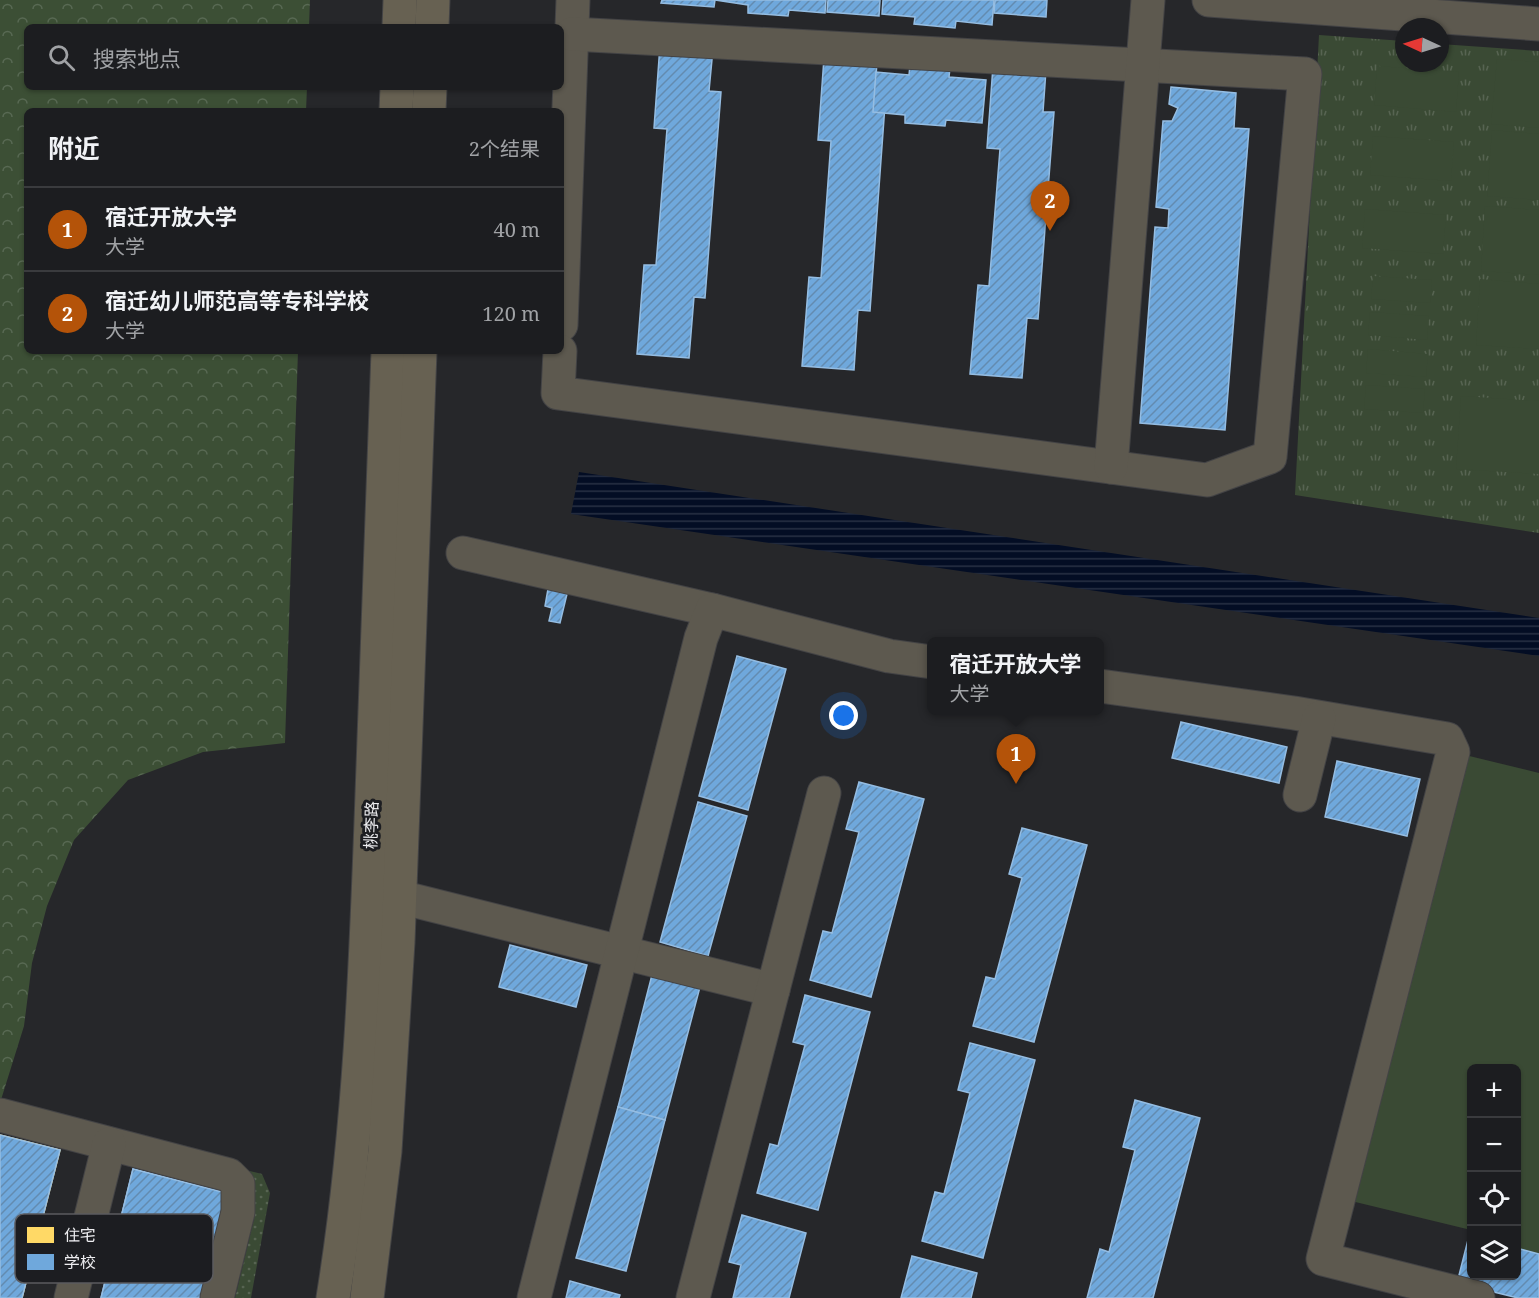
<!DOCTYPE html>
<html lang="zh">
<meta charset="utf-8">
<style>
body{margin:0;font-family:"Noto Serif","Noto Sans SC",serif;background:#252629;color:#f1f3f6}
.controls{position:absolute;right:18px;bottom:18px;display:grid;overflow:hidden;border-radius:9px;box-shadow:0 2px 4px #0004}
.controls button{width:54px;height:54px;display:grid;place-items:center;padding:0;border:0;border-bottom:2px solid #3a3b3e;background:#1c1d20;color:#f1f3f6;font:30px sans-serif}
.compass{position:absolute;left:1395px;top:18px;width:54px;height:54px;border-radius:50%;background:#1c1d20;box-shadow:0 2px 4px #0004;rotate:274deg}
.you{position:absolute;left:844px;top:716px;width:21px;height:21px;margin:-15px;border:4px solid #fff;border-radius:50%;background:#1a73e8;box-shadow:0 0 0 9px #1a73e833}
.badge{display:grid;place-items:center;width:39px;height:39px;border-radius:50%;background:#b45309;color:#fff;font-size:20px;font-weight:700}
.pin{position:absolute;translate:-50% -50px;filter:drop-shadow(0 2px 3px #0008)}
.pin::after{content:'';position:absolute;top:32px;width:21px;height:18px;background:inherit;clip-path:polygon(0 0,100% 0,50% 100%)}
.popup{position:absolute;left:927px;top:637px;width:177px;height:78px;box-sizing:border-box;display:grid;place-content:center;border-radius:9px;background:#1c1d20;filter:drop-shadow(0 2px 4px #0005);font-size:20px;white-space:nowrap;color:#a0a2a5}
.popup b{font-size:22px;color:#f1f3f6}
.popup::after{content:'';position:absolute;left:50%;top:100%;margin-left:-12px;border:12px solid transparent;border-top-color:#1c1d20}
.list{margin:0;padding:0;list-style:none}
h2{display:flex;justify-content:space-between;align-items:center;height:78px;margin:0;padding:0 24px;font-size:26px}
h2 small{font-size:20px;font-weight:400;color:#a0a2a5}
.list li{display:grid;grid-template-columns:39px 1fr auto;gap:18px;align-items:center;box-sizing:border-box;height:84px;padding:0 24px;border-top:2px solid #3a3b3e}
.list b{display:block;font-size:22px;white-space:nowrap}
.list p{margin:0;font-size:20px;white-space:nowrap;color:#a0a2a5}
.list em{font-size:20px;font-style:normal;color:#a0a2a5}
.icon{flex:none;width:33px;height:33px;fill:none;stroke:currentColor;stroke-width:2;stroke-linecap:round;stroke-linejoin:round}
.map{position:relative;flex:none;width:1539px;height:1298px;overflow:hidden}
.search{position:absolute;background:#1c1d20;box-shadow:0 2px 4px #0004;left:24px;top:24px;width:540px;height:66px;display:flex;align-items:center;gap:15px;box-sizing:border-box;padding:0 21px;border-radius:9px;color:#a0a2a5;font-size:22px}
.panel{position:absolute;background:#1c1d20;box-shadow:0 2px 4px #0004;left:24px;top:108px;width:540px;height:246px;border-radius:9px}
.map>svg:first-child{display:block}
</style>
<div class="map">
<svg width="1539" height="1298" viewBox="0 0 1539 1298">
<defs>
<pattern id="grass-dots" width="8" height="8" patternUnits="userSpaceOnUse" patternTransform="scale(1.5)"><rect width="8" height="8" fill="#3a4a34"/><path d="M2 2h.1M6 6h.1" fill="none" stroke="#576452" stroke-width="1.8" stroke-linecap="round"/></pattern>
<pattern id="forest-crowns" width="20" height="18" patternUnits="userSpaceOnUse" patternTransform="scale(1.5)"><rect width="20" height="18" fill="#3c4f35"/><path d="M2 6a3 3 0 1 1 6 0M12 15a3 3 0 1 1 6 0" fill="none" stroke="#586953"/></pattern>
<pattern id="park-tufts" width="24" height="20" patternUnits="userSpaceOnUse" patternTransform="scale(1.5)"><rect width="24" height="20" fill="#3a4a34"/><path d="M3 7l-1-3M5 7V3M7 7l1-3M15 17l-1-3M17 17v-4M19 17l1-3" fill="none" stroke="#576452"/></pattern>
<pattern id="water-rules" width="6" height="5" patternUnits="userSpaceOnUse" patternTransform="scale(1.5)"><rect width="6" height="5" fill="#030d24"/><path d="M0 2.5h6" fill="none" stroke="#283144"/></pattern>
<pattern id="homes-hatch" width="6" height="6" patternUnits="userSpaceOnUse" patternTransform="scale(1.5)"><rect width="6" height="6" fill="#ffd966"/><path d="M-1 1l2-2M0 6l6-6M5 7l2-2" fill="none" stroke="#dabc60"/></pattern>
<pattern id="schools-hatch" width="6" height="6" patternUnits="userSpaceOnUse" patternTransform="scale(1.5)"><rect width="6" height="6" fill="#6fa8dc"/><path d="M-1 1l2-2M0 6l6-6M5 7l2-2" fill="none" stroke="#638bb0"/></pattern>
</defs>
<rect width="100%" height="100%" fill="#26272a"/>
<!-- grass -->
<polygon fill="url(#grass-dots)" points="241,1169 262,1174 270,1193 251,1298 235,1298 254,1219 253,1191"/>
<!-- forest -->
<polygon fill="url(#forest-crowns)" points="0,0 310,0 309,27 27,27 27,87 307,87 306,111 27,111 27,351 298,351 285,743 203,752 128,780 74,840 47,906 32,963 24,1026 0,1103"/>
<!-- park -->
<polygon fill="url(#park-tufts)" points="1319,35 1404,41 1404,63 1440,63 1440,44 1539,51 1539,533 1295,495"/>
<!-- pitch -->
<g fill="#3a4a34">
<polygon points="1497,59 1539,62 1539,128 1491,124"/>
<polygon points="1377,66 1459,72 1456,112 1374,105"/>
<polygon points="1492,130 1539,134 1539,200 1487,196"/>
<polygon points="1373,136 1454,142 1451,181 1370,175"/>
<polygon points="1485,206 1539,210 1539,275 1481,271"/>
<polygon points="1365,209 1446,215 1443,254 1362,248"/>
<polygon points="1373,276 1432,280 1430,303 1371,299"/>
<polygon points="1480,279 1539,284 1539,349 1476,345"/>
<polygon points="1370,312 1429,316 1427,340 1368,335"/>
<polygon points="1368,349 1428,354 1426,377 1366,373"/>
<polygon points="1366,385 1425,389 1423,413 1364,409"/>
<polygon points="1461,396 1539,401 1539,474 1456,469"/>
<polygon points="1453,752 1539,773 1539,1297 1465,1278 1516,1276 1516,1068 1472,1068 1471,1230 1343,1199"/>
</g>
<!-- water -->
<polygon fill="url(#water-rules)" points="579,472 1539,618 1539,656 571,514"/>
<!-- homes -->
<polygon fill="url(#homes-hatch)" stroke="#fadf8f" stroke-width="1.5" points="0,1135 60,1150 22,1298 0,1298"/>
<!-- schools -->
<g fill="url(#schools-hatch)" stroke="#95bde2" stroke-width="1.5">
<polygon points="662,0 715,0 714,7 661,3"/>
<polygon points="715,0 826,0 825,13 789,10 788,16 748,13 748,5"/>
<polygon points="828,0 880,0 879,16 827,12"/>
<polygon points="883,0 994,0 992,25 956,21 955,28 914,24 915,17 882,14"/>
<polygon points="995,0 1047,0 1046,17 994,13"/>
<polygon points="660,45 713,49 709,91 721,92 705,298 694,297 689,358 637,354 644,265 656,265 667,129 654,128"/>
<polygon points="824,58 877,62 874,104 885,105 870,311 858,310 854,370 802,366 809,277 821,278 831,141 818,140"/>
<polygon points="910,65 950,68 949,77 986,80 982,123 946,120 945,126 905,123 905,115 873,112 876,72 909,75"/>
<polygon points="993,66 1046,70 1043,112 1054,112 1038,319 1027,318 1022,378 970,374 978,285 989,286 1000,149 987,148"/>
<polygon points="1171,87 1236,93 1234,128 1249,129 1225,430 1140,423 1155,227 1168,228 1169,209 1156,207 1163,121 1172,121 1178,108 1169,104"/>
<polygon points="548,589 567,594 560,623 549,621 552,608 545,606"/>
<polygon points="737,656 786,669 748,810 699,796"/>
<polygon points="1181,722 1287,747 1279,783 1172,758"/>
<polygon points="1337,761 1420,779 1407,836 1325,817"/>
<polygon points="859,782 924,799 871,997 810,980 823,931 832,933 859,832 846,829"/>
<polygon points="698,802 747,816 708,956 660,942"/>
<polygon points="1022,828 1087,845 1034,1042 973,1026 986,977 995,979 1022,878 1009,874"/>
<polygon points="510,945 587,965 576,1007 499,987"/>
<polygon points="653,971 701,983 665,1120 618,1107"/>
<polygon points="805,995 870,1012 818,1210 757,1193 770,1144 778,1146 805,1045 793,1042"/>
<polygon points="970,1043 1035,1060 983,1258 922,1241 935,1192 944,1194 970,1093 958,1090"/>
<polygon points="1135,1100 1200,1118 1153,1298 1087,1298 1100,1249 1109,1252 1135,1150 1123,1147"/>
<polygon points="618,1107 665,1120 626,1271 576,1258"/>
<polygon points="0,1135 60,1150 22,1298 0,1298"/>
<polygon points="133,1169 234,1195 208,1298 101,1298"/>
<polygon points="133,1169 234,1195 208,1298 101,1298"/>
<polygon points="742,1215 806,1233 789,1298 733,1298 741,1265 729,1262"/>
<polygon points="1469,1236 1472,1237 1472,1276 1516,1276 1516,1248 1539,1254 1539,1298 1518,1298 1457,1283"/>
<polygon points="912,1256 977,1273 971,1298 901,1298"/>
<polygon points="570,1281 620,1295 619,1298 566,1298"/>
</g>
<g fill="none" stroke-linecap="round" stroke-linejoin="round">
<defs>
<g id="minor">
<polyline points="1209,0 1539,24"/>
<polyline points="561,325 573,0"/>
<polyline points="560,351 558,393 1207,480 1270,457 1305,74 572,34"/>
<polyline points="1111,467 1148,0"/>
<polyline points="463,553 712,610"/>
<polyline points="1100,686 1294,713 1447,739 1453,752 1323,1259 1478,1298"/>
<polyline points="1300,795 1319,718"/>
<polyline points="400,897 773,990"/>
<polyline points="0,1115 229,1175 238,1184 238,1212 217,1298"/>
<polyline points="71,1298 109,1144"/>
<polyline points="534,1298 701,638 712,610 889,656 932,662"/>
<polyline points="693,1298 824,793"/>
</g>
<g id="major">
<polyline points="399,27 400,0"/>
<polyline points="432,27 433,0"/>
<polyline points="396,111 397,87"/>
<polyline points="429,111 430,87"/>
<path d="M 333,1298 C 360,1131 366,963 372,794 C 377,647 382,499 388,351"/>
<polyline points="367,1298 385,1151 398,942 420,351"/>
</g>
</defs>
<!-- minor casing -->
<use href="#minor" stroke="#434345" stroke-width="35"/>
<!-- major casing -->
<use href="#major" stroke="#434345" stroke-width="35"/>
<!-- minor -->
<use href="#minor" stroke="#5d594f" stroke-width="33"/>
<!-- major -->
<use href="#major" stroke="#676152" stroke-width="33"/>
</g>
<g text-anchor="middle" dominant-baseline="central" stroke-width="6" stroke-linejoin="round" paint-order="stroke">
<!-- street labels -->
<g font-size="16" fill="#ededf0" stroke="#1c1d21">
<text transform="translate(371 825) rotate(-88)">桃李路</text>
</g>
</g>
<!-- legend -->
<rect x="15" y="1214" width="198" height="69" rx="9" fill="#1c1d21" stroke="#5b5b5f" stroke-width="1.5"/>
<rect x="27" y="1227" width="27" height="16" fill="#ffd966"/>
<rect x="27" y="1254" width="27" height="16" fill="#6fa8dc"/>
<g font-size="16" fill="#ededf0">
<text x="64" y="1241">住宅</text>
<text x="64" y="1268">学校</text>
</g>
</svg>
<div class="controls">
<button>+</button>
<button>−</button>
<button><svg class="icon" aria-label="locate" viewBox="0 0 24 24"><circle cx="12" cy="12" r="6"/><path d="M12 2v4M12 18v4M2 12h4M18 12h4"/></svg></button>
<button><svg class="icon" aria-label="layers" viewBox="0 0 24 24"><path d="M12 4l9 5-9 5-9-5zM3 14l9 5 9-5"/></svg></button>
</div>
<svg class="compass" viewBox="-18 -18 36 36"><path d="M0-13l5 13h-10z" fill="#e53935"/><path d="M0 13l5-13h-10z" fill="#a0a2a5"/></svg>
<div class="you"></div>
<div class="pin badge" style="left:1016px;top:784px">1</div>
<div class="popup"><b>宿迁开放大学</b>大学</div>
<div class="pin badge" style="left:1050px;top:231px">2</div>
<div class="search"><svg class="icon" aria-label="search" viewBox="0 0 24 24"><circle cx="10" cy="10" r="6"/><path d="M15 15l6 6"/></svg>搜索地点</div>
<section class="panel">
<h2>附近<small>2个结果</small></h2>
<ul class="list">
<li><span class="badge">1</span><div><b>宿迁开放大学</b><p>大学</p></div><em>40 m</em></li>
<li><span class="badge">2</span><div><b>宿迁幼儿师范高等专科学校</b><p>大学</p></div><em>120 m</em></li>
</ul>
</section>
</div>
